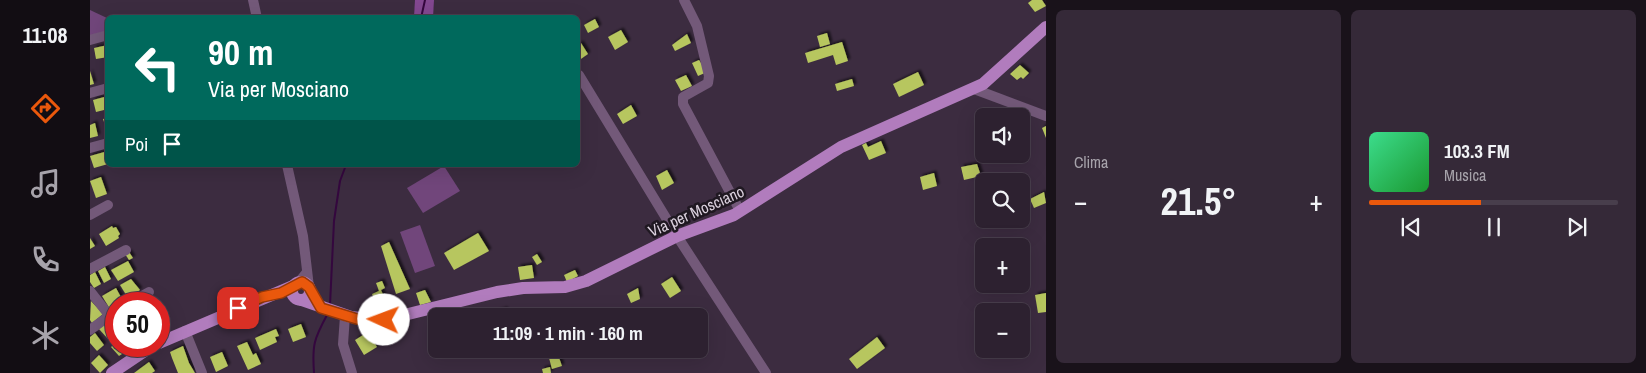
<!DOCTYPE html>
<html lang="it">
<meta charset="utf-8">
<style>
:root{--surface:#2d2130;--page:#352938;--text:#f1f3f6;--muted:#a7a3ab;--line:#483e4c;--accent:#ea580c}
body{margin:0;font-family:"Archivo Narrow",sans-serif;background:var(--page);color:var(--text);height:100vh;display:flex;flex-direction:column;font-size:19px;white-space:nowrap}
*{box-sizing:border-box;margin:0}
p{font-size:16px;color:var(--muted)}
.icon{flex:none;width:28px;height:28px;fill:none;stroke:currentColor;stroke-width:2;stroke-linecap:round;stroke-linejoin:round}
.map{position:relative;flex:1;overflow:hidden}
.drawer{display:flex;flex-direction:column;gap:10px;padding:10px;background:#19121a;width:600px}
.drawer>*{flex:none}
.top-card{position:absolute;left:15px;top:15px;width:475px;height:152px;border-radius:8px;box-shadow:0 5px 20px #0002,0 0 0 1px var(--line);background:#00695c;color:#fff;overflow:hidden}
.controls{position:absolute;left:885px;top:108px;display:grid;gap:10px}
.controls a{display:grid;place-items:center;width:55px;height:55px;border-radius:8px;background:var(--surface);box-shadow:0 5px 20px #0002,0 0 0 1px var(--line);font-size:25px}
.speed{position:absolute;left:15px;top:292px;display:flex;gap:10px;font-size:25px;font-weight:700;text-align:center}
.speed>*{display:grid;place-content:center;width:65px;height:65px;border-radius:50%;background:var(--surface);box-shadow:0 5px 20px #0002,0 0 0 1px var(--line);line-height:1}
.speed .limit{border:8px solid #d22;background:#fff;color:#111}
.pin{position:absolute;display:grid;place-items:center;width:42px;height:42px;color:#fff;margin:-21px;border-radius:10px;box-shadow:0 2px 8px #0006}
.me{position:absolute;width:55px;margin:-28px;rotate:272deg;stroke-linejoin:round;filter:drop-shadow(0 0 4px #0008)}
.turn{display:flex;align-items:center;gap:18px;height:105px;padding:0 20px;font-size:22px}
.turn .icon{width:65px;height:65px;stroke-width:2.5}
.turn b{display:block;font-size:35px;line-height:42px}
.then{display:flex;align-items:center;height:48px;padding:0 20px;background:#0003;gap:10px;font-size:19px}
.big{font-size:38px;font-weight:800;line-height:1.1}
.drawer .widget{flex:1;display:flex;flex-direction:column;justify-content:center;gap:8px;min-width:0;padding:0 18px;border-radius:8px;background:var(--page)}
.song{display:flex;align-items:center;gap:15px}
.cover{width:60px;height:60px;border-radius:8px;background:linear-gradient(135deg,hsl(150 70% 55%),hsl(130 70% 35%))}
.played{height:5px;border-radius:2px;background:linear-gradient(90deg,var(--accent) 45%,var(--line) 45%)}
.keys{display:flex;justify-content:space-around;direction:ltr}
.heat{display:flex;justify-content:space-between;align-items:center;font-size:28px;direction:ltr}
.drawer .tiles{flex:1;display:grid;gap:10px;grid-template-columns:repeat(2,1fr)}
.trip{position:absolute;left:338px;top:308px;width:280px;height:50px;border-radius:8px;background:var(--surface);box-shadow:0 5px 20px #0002,0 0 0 1px var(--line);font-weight:800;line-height:50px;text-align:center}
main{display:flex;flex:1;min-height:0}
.tabs{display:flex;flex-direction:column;width:90px;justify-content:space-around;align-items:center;background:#120d13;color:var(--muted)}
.tabs .icon{width:35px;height:35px}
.tabs .on{color:var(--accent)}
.tabs b{font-size:22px;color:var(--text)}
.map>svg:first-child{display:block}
.green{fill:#71467b}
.forest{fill:#824790}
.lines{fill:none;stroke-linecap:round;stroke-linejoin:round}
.stream{stroke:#34073e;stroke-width:2}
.building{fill:#b7c65f;filter:url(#shadow)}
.minor{stroke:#735979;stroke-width:10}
.major{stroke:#b17cbd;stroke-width:12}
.route-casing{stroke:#983908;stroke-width:12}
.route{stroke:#ea580c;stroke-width:9}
.labels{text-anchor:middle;stroke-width:5;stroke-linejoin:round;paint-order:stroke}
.street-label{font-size:16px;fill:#dbd1de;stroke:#1f1821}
</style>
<main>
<nav class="tabs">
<b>11:08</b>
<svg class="icon on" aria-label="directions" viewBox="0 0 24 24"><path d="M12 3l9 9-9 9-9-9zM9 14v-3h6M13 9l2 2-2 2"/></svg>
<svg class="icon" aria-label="music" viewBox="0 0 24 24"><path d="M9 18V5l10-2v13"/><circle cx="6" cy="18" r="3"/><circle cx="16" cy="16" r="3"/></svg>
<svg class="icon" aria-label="phone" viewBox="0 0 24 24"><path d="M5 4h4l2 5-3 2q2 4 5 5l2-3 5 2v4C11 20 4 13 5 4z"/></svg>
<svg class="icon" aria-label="climate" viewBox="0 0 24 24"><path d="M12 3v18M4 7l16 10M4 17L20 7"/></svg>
</nav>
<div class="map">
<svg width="956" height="373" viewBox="0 0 956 373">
<defs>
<filter id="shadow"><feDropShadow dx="2.5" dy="-2.5" stdDeviation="1" flood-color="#0009"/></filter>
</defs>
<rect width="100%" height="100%" fill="#3c2c40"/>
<g class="green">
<path d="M0,10L17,18V33L0,38Z"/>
<path d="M354,166L370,191L333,213L317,188Z"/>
<path d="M330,225L345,266L325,273L310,232Z"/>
</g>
<path class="forest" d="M325,0H344L343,17H324Z"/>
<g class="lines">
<g class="stream">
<path d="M331,18L335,0"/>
<path d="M240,305L244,221L250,181L256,165"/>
<path d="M224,373C222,345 224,339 237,315"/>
</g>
</g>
<g class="building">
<path d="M942,0H952L956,6L945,12L938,3Z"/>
<path d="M505,19L509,27L498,33L494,25Z"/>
<path d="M531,30L538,42L525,50L518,37Z"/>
<path d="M737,33L740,44L730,47L727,36Z"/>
<path d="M597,34L601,43L585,51L582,45Z"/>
<path d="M752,42L758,61L746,65L743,55L718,63L715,53Z"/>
<path d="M491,43L498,54L488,61V45Z"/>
<path d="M18,45V57L6,59L4,48Z"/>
<path d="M609,60L617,72L608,76L602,63Z"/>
<path d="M930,65L939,73L933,79L931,77L927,80L920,74Z"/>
<path d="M0,71L4,84L0,85Z"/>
<path d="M828,72L834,85L809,97L803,84Z"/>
<path d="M596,75L602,86L591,91L585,80Z"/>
<path d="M762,79L764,86L747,91L745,84Z"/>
<path d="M18,96V109L6,112L3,100Z"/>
<path d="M541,105L547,116L533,124L527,114Z"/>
<path d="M18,118V131H17L13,119Z"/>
<path d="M5,123L8,136L0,138V125Z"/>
<path d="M956,126V138L952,128Z"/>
<path d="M791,141L796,153L779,160L772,145L776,143L778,147Z"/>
<path d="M18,151V164L4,168L0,156Z"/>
<path d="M887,164L891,176L874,180L871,167Z"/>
<path d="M577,170L584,183L572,190L566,176Z"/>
<path d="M844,173L847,186L833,190L830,177Z"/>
<path d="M11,177L17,194L6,198L0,181Z"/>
<path d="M954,192L956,203L944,208L940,199Z"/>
<path d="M22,226L23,228L26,227L30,234L28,236L29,238L16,246L9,234Z"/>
<path d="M388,233L399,251L364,270L354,253Z"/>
<path d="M0,238L5,246L0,249Z"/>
<path d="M299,242L320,289L306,294L291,246Z"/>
<path d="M39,252L43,258L39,260L35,254Z"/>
<path d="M447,254L452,262L447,265L442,257Z"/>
<path d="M38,261L44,272L28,281L21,270Z"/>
<path d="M442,265L444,278L430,280L428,267Z"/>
<path d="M15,267L21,279L14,283L8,271Z"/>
<path d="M485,270L488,276L477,282L474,275Z"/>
<path d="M5,272L11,284L4,288L0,282V275Z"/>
<path d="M582,277L591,291L580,298L571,284Z"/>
<path d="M41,279L50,290L38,298L30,285Z"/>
<path d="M292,281L295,288L291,290L298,306L289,310L282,294L289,291L286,283Z"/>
<path d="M26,288L33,301L20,309L12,296Z"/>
<path d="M548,288L550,299L541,303L537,294Z"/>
<path d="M335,290L341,302L330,305L326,293Z"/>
<path d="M956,293V312L948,313L945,295Z"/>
<path d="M57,297L61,304H46Z"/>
<path d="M1,301L13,314L2,323L0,320Z"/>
<path d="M415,309L418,316H399V314Z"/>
<path d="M481,311L482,314L488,311L491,316H470Z"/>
<path d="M16,323L26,333L18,339L9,329Z"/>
<path d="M211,324L216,337L203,342L198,329Z"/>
<path d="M186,329L189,336L185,337L187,342L170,350L165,338Z"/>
<path d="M278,332L287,347L274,355L265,340Z"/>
<path d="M5,333L14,345L7,351L0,343V337Z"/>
<path d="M787,337L795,348L767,369L759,359Z"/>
<path d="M157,342L163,355L166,353L171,364L158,370L147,346Z"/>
<path d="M26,343V346L41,348L29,356L21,347Z"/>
<path d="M93,346L99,363L105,373H88L82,358L80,352Z"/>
<path d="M405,349H417L406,353Z"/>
<path d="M455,349H463L465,355L456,358Z"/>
<path d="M132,352L138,366L126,372L120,357Z"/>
<path d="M9,355L18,365L10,373L1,363Z"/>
<path d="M468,355L472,366L462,369L459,358Z"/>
<path d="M59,362L65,371L62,373H44Z"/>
<path d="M460,367L461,373H453L452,369Z"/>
</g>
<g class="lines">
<g class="minor">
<path d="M163,0L167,18"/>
<path d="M594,0L607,26L619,76L618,83L593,97V104L650,211"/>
<path d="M0,40L18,35"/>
<path d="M489,75L587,236L676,373"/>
<path d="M884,89L956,116"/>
<path d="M0,93L18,88"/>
<path d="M0,148L18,143"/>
<path d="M197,165L213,236L219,287"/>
<path d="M0,215L18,205"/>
<path d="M0,269L36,250"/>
<path d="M209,282L217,272"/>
<path d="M0,291L26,324"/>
<path d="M38,304L59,292"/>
<path d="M255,316L253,344L262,373"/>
<path d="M0,330L26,311"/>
<path d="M95,331L112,373"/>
</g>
<g class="major">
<circle cx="211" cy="291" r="9"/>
<path d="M212,300L261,317L294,320L407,292L433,288L475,287L496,281L587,236L644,215L751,147L893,84L956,27"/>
<path d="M69,343L203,286"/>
<path d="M22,373L62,346"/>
</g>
</g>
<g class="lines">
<g class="route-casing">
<path id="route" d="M148,308L172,297L191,293L212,282L219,287L231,308L267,319L294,320"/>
</g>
<use href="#route" class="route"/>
</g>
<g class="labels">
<g class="street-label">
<text transform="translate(606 211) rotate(-24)" y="6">Via per Mosciano</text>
</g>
</g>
</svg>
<div class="controls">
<a><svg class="icon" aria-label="sound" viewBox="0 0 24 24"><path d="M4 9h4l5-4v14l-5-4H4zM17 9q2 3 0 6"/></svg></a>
<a><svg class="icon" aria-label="search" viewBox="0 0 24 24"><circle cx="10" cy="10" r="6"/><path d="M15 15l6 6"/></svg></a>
<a>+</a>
<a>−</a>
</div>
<div class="speed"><div class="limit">50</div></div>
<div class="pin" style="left:148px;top:308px;background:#d93025"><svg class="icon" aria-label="arrive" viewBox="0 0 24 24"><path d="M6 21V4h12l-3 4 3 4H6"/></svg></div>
<svg class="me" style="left:294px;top:320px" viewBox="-20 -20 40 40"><circle r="19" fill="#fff"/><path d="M0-13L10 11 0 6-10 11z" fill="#ea580c"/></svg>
<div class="trip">11:09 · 1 min · 160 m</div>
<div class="top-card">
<div class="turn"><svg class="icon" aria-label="left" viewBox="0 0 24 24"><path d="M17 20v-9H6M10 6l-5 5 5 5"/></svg><div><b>90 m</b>Via per Mosciano</div></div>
<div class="then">Poi<svg class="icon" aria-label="arrive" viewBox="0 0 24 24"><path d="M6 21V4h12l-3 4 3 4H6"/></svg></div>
</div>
</div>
<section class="drawer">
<div class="tiles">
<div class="widget"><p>Clima</p>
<div class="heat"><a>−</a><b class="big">21.5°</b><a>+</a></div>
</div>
<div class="widget">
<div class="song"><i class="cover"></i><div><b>103.3 FM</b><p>Musica</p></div></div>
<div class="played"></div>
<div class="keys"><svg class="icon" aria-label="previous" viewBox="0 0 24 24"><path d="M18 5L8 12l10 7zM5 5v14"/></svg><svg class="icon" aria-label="pause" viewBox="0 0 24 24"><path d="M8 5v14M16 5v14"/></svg><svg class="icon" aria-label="next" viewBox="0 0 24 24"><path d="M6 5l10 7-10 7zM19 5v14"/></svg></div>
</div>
</div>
</section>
</main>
